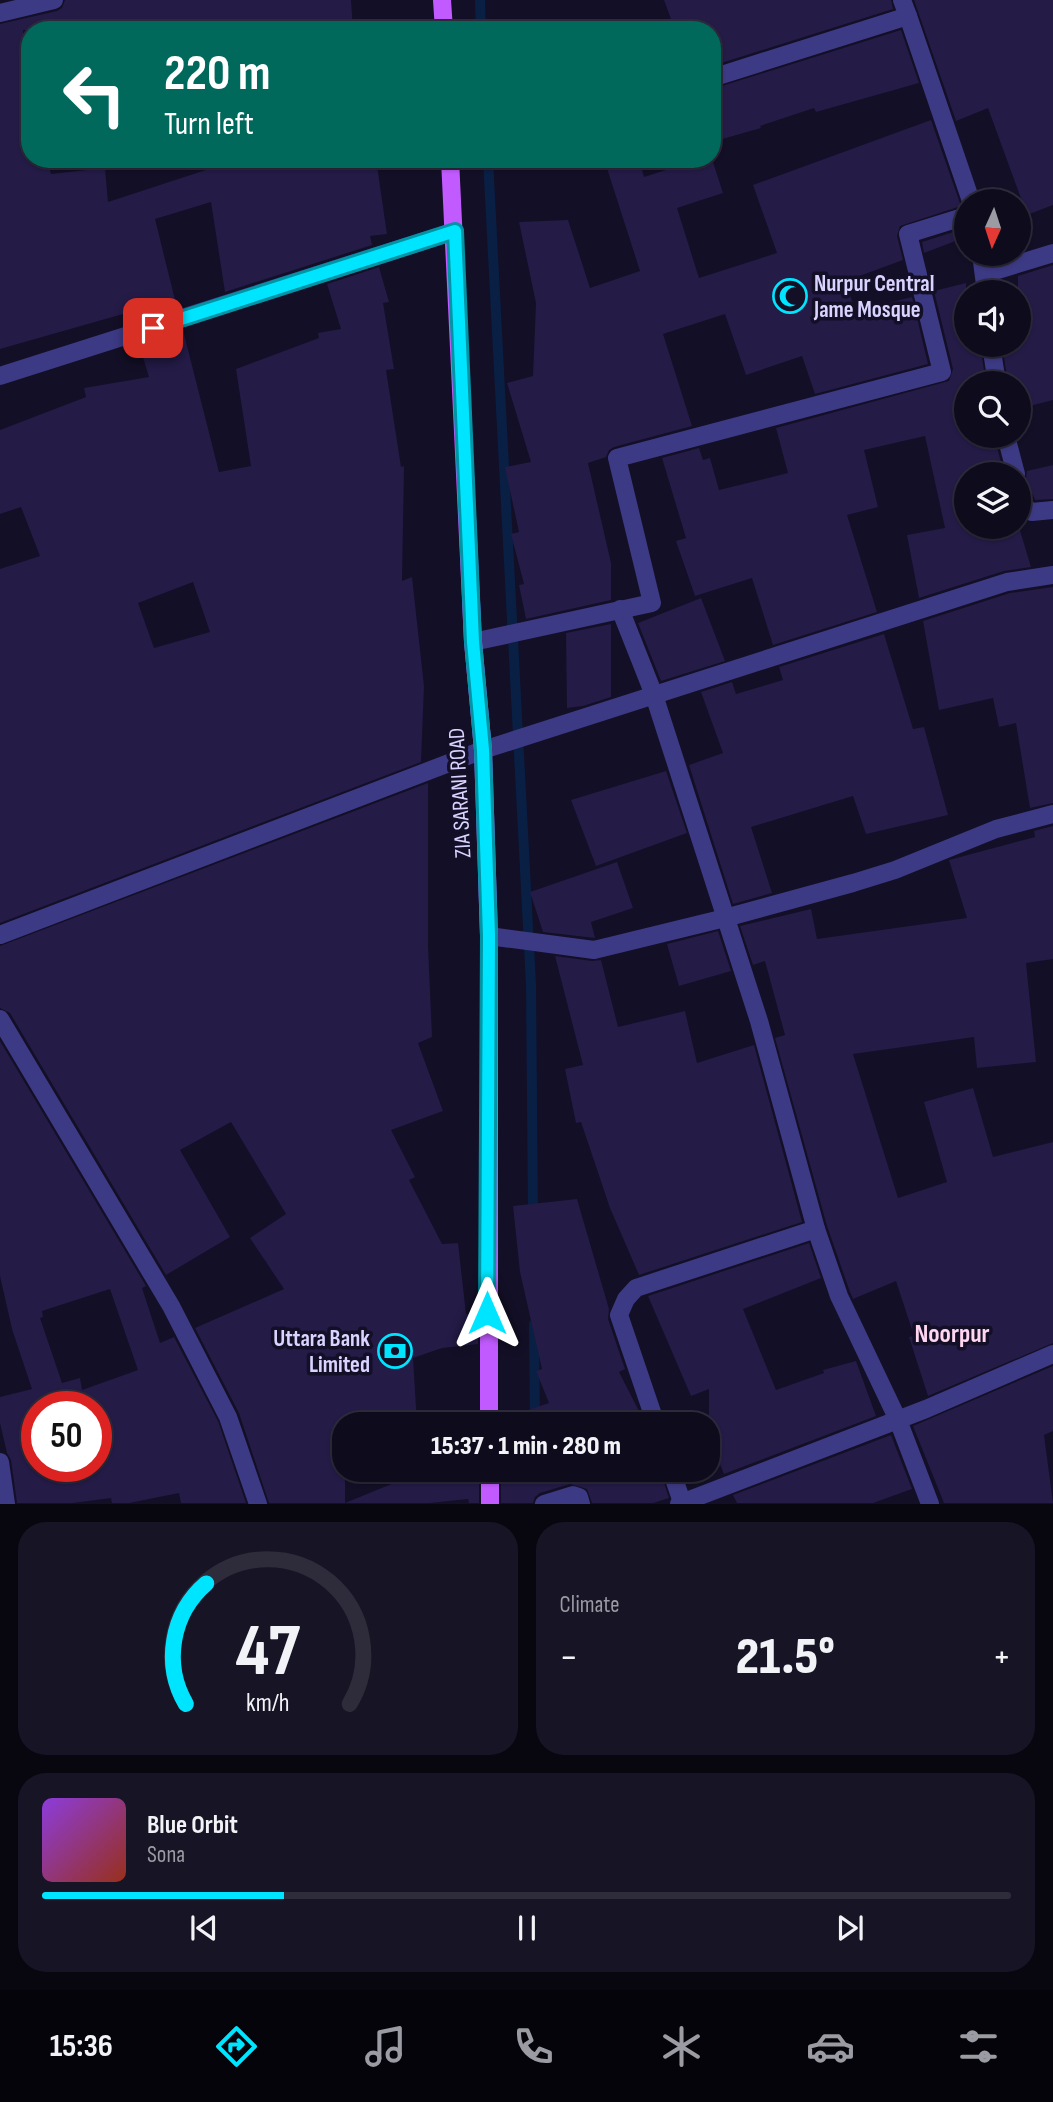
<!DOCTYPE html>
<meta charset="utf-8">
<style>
:root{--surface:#0e0b1c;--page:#171425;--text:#f1f3f6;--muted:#9b9ba3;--line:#2e2b3b;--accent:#00e5ff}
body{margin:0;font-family:"Sofia Sans Condensed",sans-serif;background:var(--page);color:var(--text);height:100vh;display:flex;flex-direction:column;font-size:26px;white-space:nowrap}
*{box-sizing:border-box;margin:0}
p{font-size:23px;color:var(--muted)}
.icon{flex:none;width:38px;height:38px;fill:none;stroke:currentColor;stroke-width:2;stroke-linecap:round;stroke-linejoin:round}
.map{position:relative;height:1504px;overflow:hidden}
.side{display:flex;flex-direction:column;gap:18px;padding:18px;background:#08060f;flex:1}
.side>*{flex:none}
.banner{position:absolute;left:21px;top:21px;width:700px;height:147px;border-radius:28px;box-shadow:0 2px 5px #0004,0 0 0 2px var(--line);background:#00695c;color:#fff;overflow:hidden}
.needle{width:46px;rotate:183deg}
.controls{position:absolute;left:954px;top:189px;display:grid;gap:14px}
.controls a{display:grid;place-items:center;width:77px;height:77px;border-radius:50%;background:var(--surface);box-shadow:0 2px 5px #0004,0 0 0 2px var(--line);font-size:35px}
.speed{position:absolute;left:21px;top:1391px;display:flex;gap:14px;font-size:35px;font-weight:700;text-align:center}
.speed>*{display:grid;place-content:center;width:91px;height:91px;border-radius:50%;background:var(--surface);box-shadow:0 2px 5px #0004,0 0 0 2px var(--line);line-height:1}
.speed .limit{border:10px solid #d22;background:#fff;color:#111}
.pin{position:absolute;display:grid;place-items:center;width:60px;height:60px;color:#fff;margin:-30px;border-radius:14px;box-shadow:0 4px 10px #0006}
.me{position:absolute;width:77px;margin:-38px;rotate:0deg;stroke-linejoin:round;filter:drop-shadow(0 0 5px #0008)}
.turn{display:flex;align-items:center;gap:24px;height:147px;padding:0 28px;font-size:32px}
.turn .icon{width:91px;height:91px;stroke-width:2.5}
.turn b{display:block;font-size:49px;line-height:60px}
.big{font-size:52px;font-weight:800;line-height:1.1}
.side .tile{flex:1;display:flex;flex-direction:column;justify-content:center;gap:10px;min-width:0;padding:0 24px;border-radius:28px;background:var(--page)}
.side .dial{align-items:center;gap:0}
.dial svg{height:182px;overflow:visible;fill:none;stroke:var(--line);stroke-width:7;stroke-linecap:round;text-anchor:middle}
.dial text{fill:var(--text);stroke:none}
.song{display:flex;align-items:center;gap:21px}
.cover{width:84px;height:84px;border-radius:10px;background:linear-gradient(135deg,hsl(270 70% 55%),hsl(10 70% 35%))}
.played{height:7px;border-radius:4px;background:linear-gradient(90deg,var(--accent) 25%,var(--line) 25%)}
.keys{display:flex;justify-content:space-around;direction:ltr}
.heat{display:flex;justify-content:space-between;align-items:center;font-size:38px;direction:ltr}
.side .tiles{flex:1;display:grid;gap:18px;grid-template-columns:1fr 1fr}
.tile:last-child{grid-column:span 2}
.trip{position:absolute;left:332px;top:1412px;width:388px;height:70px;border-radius:28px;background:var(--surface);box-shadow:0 2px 5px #0004,0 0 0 2px var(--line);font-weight:800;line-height:70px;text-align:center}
.menu{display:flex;height:112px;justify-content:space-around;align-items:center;background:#06040b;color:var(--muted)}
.menu .icon{width:49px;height:49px}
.menu .current{color:var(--accent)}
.menu b{font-size:32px;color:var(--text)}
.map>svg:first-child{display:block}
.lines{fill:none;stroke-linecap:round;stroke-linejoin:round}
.stream{stroke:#0a1f44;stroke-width:10}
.building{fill:#241b47;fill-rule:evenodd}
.minor{stroke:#3d3a85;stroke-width:18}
.major{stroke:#c25bff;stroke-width:18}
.route-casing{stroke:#0095a6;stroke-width:18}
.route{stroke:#00e5ff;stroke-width:12}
.labels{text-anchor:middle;stroke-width:7;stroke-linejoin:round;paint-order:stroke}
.poi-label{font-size:23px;font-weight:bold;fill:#d9d4ff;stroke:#130f26;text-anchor:start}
.street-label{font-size:23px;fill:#d9d4ff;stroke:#130f26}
.quarter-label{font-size:26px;font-weight:bold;fill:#ffd6f0;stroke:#130f26}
</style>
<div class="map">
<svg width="1053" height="1504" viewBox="0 0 1053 1504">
<rect width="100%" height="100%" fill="#130f26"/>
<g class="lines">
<g class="stream">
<path d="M480,0L481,30"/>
<path d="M488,159L531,985L533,1215"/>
<path d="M534,1324L535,1424"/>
</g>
</g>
<g class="building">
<path d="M65,0H351L353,30H23L30,74V159H47L51,174L105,168L108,202L218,166L217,159H283V164L316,159H376L387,234L370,236L372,245L225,292L211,202L155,219L177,308L132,322L131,318L125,320L123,314L0,349V24L57,11L62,8Z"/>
<path d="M664,0H891L893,9L712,66V30H675Z"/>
<path d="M914,0H1053V205L1027,215L988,108L956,121Z"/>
<path d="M901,30L919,83L816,112L814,108L760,126L761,128L712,142V89Z"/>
<path d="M931,120L961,206L900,226L897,236L903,260L846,281L855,311L912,297L928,364L815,394L802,356L746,375L725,314L663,334L692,426L614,447L609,450L606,457L588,463L611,563V600L526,619L519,585L524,584L511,534L519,532L505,467L531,462L507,383L533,376L536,303L519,222L568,220L590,288L640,271L604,159H639L644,177L700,159H712L723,193L677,208L699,278L777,253L753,185Z"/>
<path d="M966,228V237L924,253L922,242Z"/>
<path d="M1053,265V400L1018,409V383H1008L1002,345H1018V276Z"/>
<path d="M379,267L389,302L383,303L394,369L386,370L401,467L404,466L402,581L412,577L424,686L421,762L0,923V569L40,556L21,507L0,514V430L86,397L84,388L149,377L139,344L183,330L219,472L251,466L236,369L319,338L318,333L341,329L327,284ZM193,582L210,632L154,648L138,603Z"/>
<path d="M966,283V345H980L986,383H966V436H994L1004,474H966V527H1019L1031,567L1004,571L919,598L907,535L945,528L925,436L864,450L878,507L847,515L877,612L773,645L752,578L695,596L676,541L686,538L662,458L699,448L703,460L710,458L719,490L788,473L776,428L949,381L953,369L934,291Z"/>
<path d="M1053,465V499L1035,500L1026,478L1027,471Z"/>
<path d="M1053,587V803L1030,808L1016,723L999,727L993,698L939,710L923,621L1010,593Z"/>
<path d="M701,598L725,661L661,681L638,623Z"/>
<path d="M611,624V697L583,706L567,708L566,633Z"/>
<path d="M884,634L913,729L924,727L948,815L866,834L853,796L751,827L772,893L733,904L689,765L723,753L701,692L732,682L736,694L783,680L779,667Z"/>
<path d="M666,771L687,833L596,866L571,800Z"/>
<path d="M428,783V946L432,1037L418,1043L443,1111L391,1130L415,1177L409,1180L442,1244L458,1243L466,1314L478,1313V1344L442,1348L413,1358L417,1424H345V1503H269L239,1413L195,1328L284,1289L250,1238L286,1214L231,1122L180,1150L230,1237L166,1275L10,1013L0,1008V946Z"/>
<path d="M1053,826V959L1026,963L1036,1062L977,1068L974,1037L853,1054L898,1198L947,1182L924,1102L973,1088L993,1157L1053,1142V1343L928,1396L909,1337L914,1336L896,1281L853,1299L850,1292L827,1226L775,1038L785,1035L765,961L753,965L740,926L811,909L817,939L967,918L949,860L1035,837L1034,831Z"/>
<path d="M617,862L633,908L591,922L595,938L543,932L530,892Z"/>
<path d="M718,931L731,971L679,986L667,944Z"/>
<path d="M555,956L592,961L601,960L618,1027L685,1011L697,1063L754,1045L802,1222L639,1275L610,1208L581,1122L576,1123L565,1069L583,1065Z"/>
<path d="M0,1041L146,1286L142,1288L160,1343L174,1337L218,1421L246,1503H181L179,1493L129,1503H112L111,1498L73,1503H17L11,1460L7,1453L0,1423V1397L32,1389L12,1329L0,1276ZM110,1289L138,1370L82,1390L80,1378L62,1383L40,1318L43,1317L42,1311ZM37,1407H96V1466H37Z"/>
<path d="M577,1199L609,1309L608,1319L625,1369L619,1372L641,1415L607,1424H502L501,1419L549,1403L536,1371L542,1369L520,1272L513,1206Z"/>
<path d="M809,1243L821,1278L743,1309L776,1390L824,1373L823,1370L856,1361L876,1416L724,1474L709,1438V1389L691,1396L648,1296Z"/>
<path d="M1053,1366V1431L1044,1435L1053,1503H944L913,1426Z"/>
<path d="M891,1435L912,1489L873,1503H737L733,1495Z"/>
<path d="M449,1470H479V1503H469L468,1499L430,1503H345L416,1474Z"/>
<path d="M501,1470H660L669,1498L653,1503H592L587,1489L570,1484L540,1493L535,1497L533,1503H501Z"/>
</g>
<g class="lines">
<g class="minor">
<path d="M0,13L54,0"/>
<path d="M908,16L971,201"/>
<path d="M712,78L908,16L902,0"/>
<path d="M981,254L986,292"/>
<path d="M985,274L1053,253"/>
<path d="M991,345L997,383"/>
<path d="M0,376L455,231"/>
<path d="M1006,436L1016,474"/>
<path d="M1018,486L1024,507L1032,512L1053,510"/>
<path d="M620,609L654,695L759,1021L816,1229L839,1296L898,1420L930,1504"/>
<path d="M473,642L652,603L617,458L942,372L908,234L966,216"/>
<path d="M0,935L483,750L1007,582L1053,575"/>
<path d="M489,936L594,950L725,918L853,883L895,870L996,829L1053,814"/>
<path d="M0,1019L171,1306L228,1417L258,1504"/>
<path d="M656,1424L619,1315L626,1299L636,1288L816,1229"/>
<path d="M0,1462L6,1504"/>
<path d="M671,1470L682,1502"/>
<path d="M544,1504L573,1495L579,1497L581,1504"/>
<path d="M679,1504L926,1409L1053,1354"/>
</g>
<g class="major">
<path d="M442,0L444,30"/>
<path d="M450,159L473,642L483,750L489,936V1424"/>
<path d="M490,1470V1504"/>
</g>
</g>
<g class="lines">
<g class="route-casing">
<path id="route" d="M153,328L455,231L473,642L483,750L489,936L487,1313"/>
</g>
<use href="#route" class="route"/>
</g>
<defs>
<g id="mosque-ring" transform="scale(1.75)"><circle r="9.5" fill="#130f26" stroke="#00e5ff" stroke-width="1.5"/><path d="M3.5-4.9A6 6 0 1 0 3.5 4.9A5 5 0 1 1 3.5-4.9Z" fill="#00e5ff"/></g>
<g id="bank-ring" transform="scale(1.75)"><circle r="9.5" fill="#130f26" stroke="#00e5ff" stroke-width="1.5"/><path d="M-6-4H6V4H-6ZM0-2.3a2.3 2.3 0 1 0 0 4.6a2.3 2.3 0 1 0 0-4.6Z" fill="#00e5ff"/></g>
</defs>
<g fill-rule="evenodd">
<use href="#mosque-ring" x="790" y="296"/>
<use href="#bank-ring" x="395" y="1351"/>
</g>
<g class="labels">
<g class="poi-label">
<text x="814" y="291">Nurpur Central<tspan x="814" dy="26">Jame Mosque</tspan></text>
<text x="370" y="1346" text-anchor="end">Uttara Bank<tspan x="370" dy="26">Limited</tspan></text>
</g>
<g class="street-label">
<text transform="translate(459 793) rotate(-93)" y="8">ZIA SARANI ROAD</text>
</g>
<g class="quarter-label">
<text x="952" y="1342">Noorpur</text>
</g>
</g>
</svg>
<div class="controls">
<a><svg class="needle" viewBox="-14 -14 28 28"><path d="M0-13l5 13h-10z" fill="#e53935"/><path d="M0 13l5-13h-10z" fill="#9b9ba3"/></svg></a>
<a><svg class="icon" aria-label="sound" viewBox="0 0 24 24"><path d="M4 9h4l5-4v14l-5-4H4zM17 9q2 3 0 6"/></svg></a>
<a><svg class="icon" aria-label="search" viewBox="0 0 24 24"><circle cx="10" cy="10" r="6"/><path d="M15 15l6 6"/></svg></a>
<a><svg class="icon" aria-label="layers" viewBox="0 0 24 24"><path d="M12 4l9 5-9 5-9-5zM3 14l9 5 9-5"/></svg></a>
</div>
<div class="speed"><div class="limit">50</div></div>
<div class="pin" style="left:153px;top:328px;background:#d93025"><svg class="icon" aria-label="arrive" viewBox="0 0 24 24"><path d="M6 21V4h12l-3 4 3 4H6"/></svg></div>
<svg class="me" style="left:487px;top:1313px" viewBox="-20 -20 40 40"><path d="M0-17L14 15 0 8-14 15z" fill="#00e5ff" stroke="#fff" stroke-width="4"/></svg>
<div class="trip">15:37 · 1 min · 280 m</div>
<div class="banner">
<div class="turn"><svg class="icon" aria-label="left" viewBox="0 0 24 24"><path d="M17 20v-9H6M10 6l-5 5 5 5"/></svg><div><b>220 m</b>Turn left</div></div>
</div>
</div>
<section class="side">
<div class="tiles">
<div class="tile dial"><svg viewBox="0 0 100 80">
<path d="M14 69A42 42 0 1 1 86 69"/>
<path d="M14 69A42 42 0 0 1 23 16" stroke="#00e5ff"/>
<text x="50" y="56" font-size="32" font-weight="700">47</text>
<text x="50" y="72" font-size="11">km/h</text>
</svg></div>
<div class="tile"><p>Climate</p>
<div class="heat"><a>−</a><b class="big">21.5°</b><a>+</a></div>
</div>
<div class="tile">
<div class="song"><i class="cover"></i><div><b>Blue Orbit</b><p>Sona</p></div></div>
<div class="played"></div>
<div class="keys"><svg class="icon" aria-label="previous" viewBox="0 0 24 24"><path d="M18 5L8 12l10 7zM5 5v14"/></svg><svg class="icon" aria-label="pause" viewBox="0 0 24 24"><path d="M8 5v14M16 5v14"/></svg><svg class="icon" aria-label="next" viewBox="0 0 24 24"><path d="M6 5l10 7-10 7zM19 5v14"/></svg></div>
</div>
</div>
</section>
<nav class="menu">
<b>15:36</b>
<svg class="icon current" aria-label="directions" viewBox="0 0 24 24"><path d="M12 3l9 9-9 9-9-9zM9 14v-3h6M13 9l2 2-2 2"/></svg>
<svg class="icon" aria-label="music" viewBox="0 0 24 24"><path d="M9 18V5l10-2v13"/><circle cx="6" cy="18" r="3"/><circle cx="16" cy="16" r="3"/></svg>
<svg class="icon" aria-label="phone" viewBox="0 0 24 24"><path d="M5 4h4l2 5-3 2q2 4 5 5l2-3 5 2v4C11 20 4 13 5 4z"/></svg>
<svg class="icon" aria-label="climate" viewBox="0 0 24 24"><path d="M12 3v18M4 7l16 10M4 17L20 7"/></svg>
<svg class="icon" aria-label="car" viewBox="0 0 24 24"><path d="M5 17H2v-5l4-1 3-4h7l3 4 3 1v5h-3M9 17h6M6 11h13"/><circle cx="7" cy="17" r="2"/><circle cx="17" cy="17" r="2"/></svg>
<svg class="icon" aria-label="filters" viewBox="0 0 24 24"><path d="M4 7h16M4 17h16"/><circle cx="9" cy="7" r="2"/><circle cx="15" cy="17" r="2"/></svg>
</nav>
